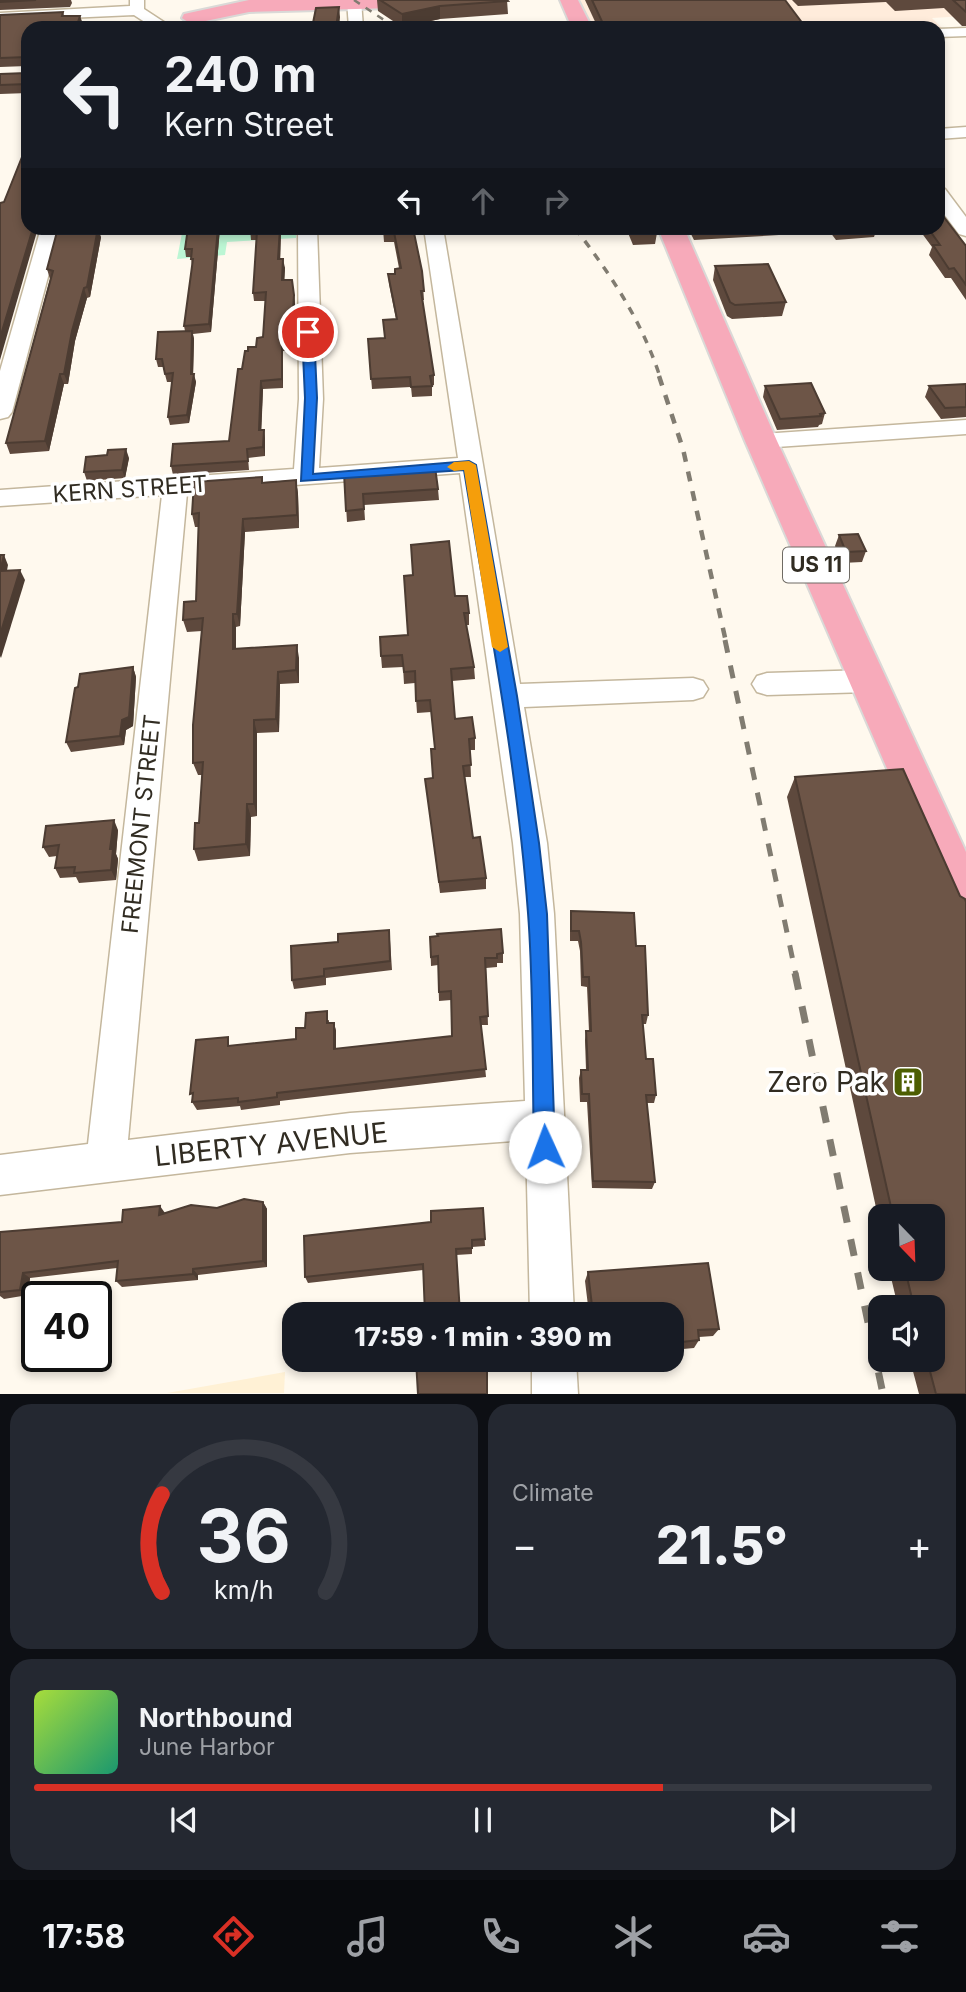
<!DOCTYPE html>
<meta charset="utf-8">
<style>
:root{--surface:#171b24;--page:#242831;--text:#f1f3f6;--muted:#9ea1a6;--line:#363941;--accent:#d93025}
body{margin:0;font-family:Inter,sans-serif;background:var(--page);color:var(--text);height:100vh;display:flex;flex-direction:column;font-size:26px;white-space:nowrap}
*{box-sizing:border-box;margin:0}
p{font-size:23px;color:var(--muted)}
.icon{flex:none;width:38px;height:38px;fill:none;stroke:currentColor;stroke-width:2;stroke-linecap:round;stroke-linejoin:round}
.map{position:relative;height:1394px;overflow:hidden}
.side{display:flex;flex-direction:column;gap:10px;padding:10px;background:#0d0f14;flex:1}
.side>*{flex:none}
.top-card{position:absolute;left:21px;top:21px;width:924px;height:214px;border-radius:21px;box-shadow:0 4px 10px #0003;background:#171b24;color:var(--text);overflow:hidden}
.needle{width:46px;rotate:157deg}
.controls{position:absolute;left:868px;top:1204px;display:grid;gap:14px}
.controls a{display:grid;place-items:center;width:77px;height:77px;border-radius:14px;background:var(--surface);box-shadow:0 4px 10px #0003;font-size:35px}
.speed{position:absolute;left:21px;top:1281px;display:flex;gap:14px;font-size:35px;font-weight:700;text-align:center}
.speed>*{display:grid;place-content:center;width:91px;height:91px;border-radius:50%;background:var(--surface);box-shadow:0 4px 10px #0003;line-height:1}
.speed .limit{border:4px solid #111;border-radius:10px;background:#fff;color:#111}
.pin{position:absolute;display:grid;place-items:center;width:60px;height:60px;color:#fff;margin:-30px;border:4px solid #fff;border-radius:50%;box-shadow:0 2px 7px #0007}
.me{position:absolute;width:77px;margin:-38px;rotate:358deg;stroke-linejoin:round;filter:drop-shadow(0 0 5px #0008)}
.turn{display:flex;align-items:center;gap:24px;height:147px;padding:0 28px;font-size:32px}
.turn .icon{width:91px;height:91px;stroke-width:2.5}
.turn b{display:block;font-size:49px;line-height:60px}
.lanes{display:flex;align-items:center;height:66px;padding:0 28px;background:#0003;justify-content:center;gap:35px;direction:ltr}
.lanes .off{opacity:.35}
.big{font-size:52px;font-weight:800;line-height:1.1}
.side .tile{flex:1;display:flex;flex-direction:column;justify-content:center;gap:10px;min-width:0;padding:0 24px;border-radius:21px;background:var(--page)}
.side .dial{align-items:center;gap:0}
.dial svg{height:182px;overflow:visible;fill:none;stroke:var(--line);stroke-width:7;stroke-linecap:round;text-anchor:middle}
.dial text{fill:var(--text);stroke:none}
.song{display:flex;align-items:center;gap:21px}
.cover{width:84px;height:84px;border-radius:10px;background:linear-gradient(135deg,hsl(80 70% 55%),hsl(160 70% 35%))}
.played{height:7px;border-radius:4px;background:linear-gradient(90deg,var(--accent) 70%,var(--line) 70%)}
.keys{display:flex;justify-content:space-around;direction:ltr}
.heat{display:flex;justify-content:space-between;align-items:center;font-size:38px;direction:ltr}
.side .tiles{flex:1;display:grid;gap:10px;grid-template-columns:1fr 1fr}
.tile:last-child{grid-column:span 2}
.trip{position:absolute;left:282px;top:1302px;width:402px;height:70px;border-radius:21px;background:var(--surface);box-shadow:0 4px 10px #0003;font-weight:800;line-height:70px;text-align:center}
.menu{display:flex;height:112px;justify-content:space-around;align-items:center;background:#090b0e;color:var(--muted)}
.menu .icon{width:49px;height:49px}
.menu .active{color:var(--accent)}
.menu b{font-size:32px;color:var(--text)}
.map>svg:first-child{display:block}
.commercial{fill:#ffecdb}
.built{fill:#fff1d5}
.green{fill:#bcf6d4}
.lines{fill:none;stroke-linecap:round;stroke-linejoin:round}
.minor-casing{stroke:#c4b79d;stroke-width:3}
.major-casing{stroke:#dad9d7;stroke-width:4}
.minor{fill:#fff;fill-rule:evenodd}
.major{fill:#f7aaba;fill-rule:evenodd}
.rail-far4{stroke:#817c71;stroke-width:2.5;stroke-dasharray:7 7;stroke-linecap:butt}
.rail-far3{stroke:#817c71;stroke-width:3.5;stroke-dasharray:8 8;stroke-linecap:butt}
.rail-far2{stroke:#817c71;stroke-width:4.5;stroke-dasharray:10 10;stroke-linecap:butt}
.rail-far1{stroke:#817c71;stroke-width:5;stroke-dasharray:13 13;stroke-linecap:butt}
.rail{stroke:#817c71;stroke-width:7;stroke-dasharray:17 17;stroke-linecap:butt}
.wall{fill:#5e493d}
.shaded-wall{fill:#4c3c32}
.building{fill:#6d5547;stroke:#4c3c32;stroke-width:2}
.route{fill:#1a73e8;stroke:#114b97;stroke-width:2}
.slow{fill:#f59e0b}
.labels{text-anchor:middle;stroke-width:7;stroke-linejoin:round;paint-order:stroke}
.shield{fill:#fff;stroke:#6f6b64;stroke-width:2}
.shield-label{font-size:21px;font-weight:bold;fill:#312c22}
.street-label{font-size:23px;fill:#312c22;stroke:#fff}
.near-poi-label{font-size:28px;fill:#312c22;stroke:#fff;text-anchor:end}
.near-street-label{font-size:28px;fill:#312c22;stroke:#fff}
</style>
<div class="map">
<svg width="966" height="1394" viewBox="0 0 966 1394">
<rect width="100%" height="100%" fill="#fff9ee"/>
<path class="commercial" d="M572,0H966V16L932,18L945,31H938V28H697L692,20L583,25Z"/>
<path class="built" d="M285,1372L284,1393H167Z"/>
<path class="green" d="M183,228H296V238L227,242L225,255L177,259Z"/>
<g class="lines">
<g class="minor-casing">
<g id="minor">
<path d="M130,0H144V9L173,28H154L134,15L0,21V13L130,6Z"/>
<path d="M347,0H361L363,28H349Z"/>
<path d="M966,28V36L938,37V29Z"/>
<path d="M966,127V137L938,139V129Z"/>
<path d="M938,187L945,189L966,217V236L959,234L938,206Z"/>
<path d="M41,228H61L12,412L8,417L0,419V371Z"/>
<path d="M298,228H317L323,399L319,468L458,458L424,228H443L520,684L693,678L703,681L708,689L703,697L693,700L524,707L547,843L554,914L574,1314H530L526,1140L350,1153L0,1195V1155L88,1144L162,495L0,506V490L294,469L299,399ZM460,473L513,843L520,914L525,1101L350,1113L128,1140L187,493Z"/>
<path d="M966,420V434L761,448L752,446L749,441L752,436L761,434Z"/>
<path d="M868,670L878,673L883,681L878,689L868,692L767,695L757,692L752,684L757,676L767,673Z"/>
<path d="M532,1360H576L578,1394H532Z"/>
</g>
</g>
<g class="major-casing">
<g id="major">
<path d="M249,0H475L466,6L249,12L191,24L182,18L184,14Z"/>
<path d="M560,0H578L592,28H572Z"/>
<path d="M658,228H684L777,441L966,852V920L950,914L944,900L745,441Z"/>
</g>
</g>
<use href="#minor" class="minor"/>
<use href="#major" class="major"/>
<path class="rail-far4" d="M354,0L396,28"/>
<path class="rail-far3" d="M575,228C611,275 642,321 660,377"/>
<path class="rail-far2" d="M659,376L683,449L726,642"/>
<path class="rail-far1" d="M725,640L796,975"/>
<path class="rail" d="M795,973L883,1394"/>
</g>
<g class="wall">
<path d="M0,0H71L72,3L70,7L0,10Z"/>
<path d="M377,0H507L508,14L440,19L402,27L378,11Z"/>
<path d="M585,0H785L806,28H598Z"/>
<path d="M792,0H966V26H962L944,8L895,11L886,2L798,6Z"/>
<path d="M63,12L64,16L82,25L115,24L116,28H28V93L0,94V74L27,73V66L0,67V15Z"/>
<path d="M220,228L211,332L193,334L194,339L193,374L196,382L189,423L170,425L168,417L172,382H167L163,367H158L156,359L185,331L184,326L192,266L191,257H186L185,249Z"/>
<path d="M250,228H281L280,259L285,268L284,280H292L295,304L292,351H283V388L263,389L261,430H264L265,439V456L248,458L249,470L173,475L171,466L229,441L242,369L248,351L256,347L263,337L266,301H254L253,293L257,240H251Z"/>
<path d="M372,228H413L422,271L424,300H422L434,375V385L432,386V396L412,397L411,387L372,389L368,339L385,338L396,319L389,284L388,274H395L399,268L394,242H384L383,229H372Z"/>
<path d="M626,228H654L657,233L655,244L633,245Z"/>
<path d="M688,228H877L874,237L836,240L830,232L694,240Z"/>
<path d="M918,228H938L966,246V300L951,278H945L929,255L932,247Z"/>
<path d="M101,237L90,297L87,298L75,341L68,384H64L49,451L10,454L6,443L50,279L47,269Z"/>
<path d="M715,266L786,302L782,316L732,319L727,316L713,280Z"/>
<path d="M966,384V417L941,419L925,397L929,386Z"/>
<path d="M765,386L825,413L822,424L819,425L818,427L777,430L763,397Z"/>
<path d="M129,458L125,478L87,481L84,472Z"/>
<path d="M344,473L438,489L439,500L364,505L365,520L347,522Z"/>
<path d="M296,480L298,494L299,528L245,532L240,626L236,627V649L299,658V683L280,684L279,732L257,733V816L251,817L250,856L198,861L194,849L199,823L202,775H198L193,763L202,631L187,632L183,620L196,601L199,527H195L192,514L263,482Z"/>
<path d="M839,535L866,551L862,562L842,563L835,546Z"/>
<path d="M455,596L469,613V625H466L474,667L475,679L452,681L455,719L475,738V750H470L471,777H465L473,838L486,878V889L440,893L425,779L433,778L435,749L431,712L417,713L415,683L404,684L403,667L382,668L381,656Z"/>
<path d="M133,667L136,677L133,726L126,730L124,745L71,752L66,742Z"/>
<path d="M795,777L960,896L966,1394H919L910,1360H933V1307H898L889,1269H933V1216H880V1226L787,797Z"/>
<path d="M118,830L116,854L118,859L116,880L79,883L76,877L60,878L55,868L57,856L49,857L43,847Z"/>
<path d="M571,911L636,946L648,1015L646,1024H643L646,1059L656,1095L654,1103H647L655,1182L652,1189L592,1188L587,1102H580L579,1078L581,1070H586L585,1040L586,1031H589L587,987L581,986L580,951L578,941H570V921Z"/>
<path d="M430,937L503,953V963H497V967L486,968L488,1025H481L486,1077L280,1101V1105L241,1110L240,1106L197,1110L192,1102L232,1046L296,1039L305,1028L329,1020V1023H334L336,1031V1049L452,1036L451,1000L439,1001L438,965L431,966Z"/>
<path d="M390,940L392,970L326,978V985L294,989L292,980Z"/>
<path d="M263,1202L267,1209V1267L198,1275V1280L122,1287L116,1281L117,1268L30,1278L28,1295L4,1299L0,1296V1232L122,1222L165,1213Z"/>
<path d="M483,1208L485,1246L472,1247V1254L456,1255L423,1270L308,1283L305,1277L431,1222Z"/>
<path d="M588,1272L719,1329L713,1336L699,1337V1340L694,1348L672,1350V1314H589L585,1281Z"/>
</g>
<g class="shaded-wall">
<path d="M440,6V19L402,27V14Z"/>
<path d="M339,7L340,17L339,28H336Z"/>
<path d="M80,16L83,24L81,28L77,25Z"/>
<path d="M33,228H38L0,360V338Z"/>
<path d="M98,228L101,237L90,297L87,287Z"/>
<path d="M218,228H220L211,332L209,324Z"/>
<path d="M280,228H281L280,268L278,259Z"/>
<path d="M283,259L285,268L284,289L282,280Z"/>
<path d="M84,288L87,298L75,341L68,384L64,374L72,331Z"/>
<path d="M294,295L295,304L292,351L291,342Z"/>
<path d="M192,331L194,339L193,378L194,374L196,382L189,423L187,415L191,374Z"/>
<path d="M282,343L283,351V388L282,379Z"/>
<path d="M60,374L64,384L49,451L45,441Z"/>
<path d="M261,381L263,389L261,439L259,430Z"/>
<path d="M264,430L265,439V456L263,447Z"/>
<path d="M126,449L129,458L125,478L122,470Z"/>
<path d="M296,480L298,494L299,528L297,515Z"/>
<path d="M243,519L245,532L240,626L237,614Z"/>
<path d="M4,555L8,565L5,581L0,571Z"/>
<path d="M20,570L25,580L1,658L0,656V635Z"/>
<path d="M233,614L236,627V662L233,649Z"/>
<path d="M297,645L299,658V683L296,670Z"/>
<path d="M133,667L136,677L133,726L126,730L124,745L120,736L122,720Z"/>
<path d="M278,672L280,684L279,732L276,719Z"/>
<path d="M254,720L257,733V816L254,804Z"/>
<path d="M247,804L251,817L250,856L246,844Z"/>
<path d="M114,820L118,830L116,854L118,859L116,880L111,870L110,849Z"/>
<path d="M334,1023L336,1031V1057L334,1049Z"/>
<path d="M263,1202L267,1209V1267L263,1261Z"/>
<path d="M160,1206L165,1213L159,1215Z"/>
<path d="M193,1269L198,1275V1280L193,1274Z"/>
<path d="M23,1273L30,1278L28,1295L20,1290Z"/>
</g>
<g class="building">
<path d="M0,0H36L0,2Z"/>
<path d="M380,0H507L508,1L440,6L402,14Z"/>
<path d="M592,0H785L806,28H605Z"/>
<path d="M953,0H966V12Z"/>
<path d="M339,7L336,28H312L316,8Z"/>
<path d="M63,12L62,16H80L77,25L115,24L114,28H28V84L0,85V74L27,73V57L0,58V15Z"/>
<path d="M28,142V228H33L0,338V203L4,202Z"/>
<path d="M938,212L943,216L966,246V285L954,268L949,269L933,245H940L928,228H938Z"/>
<path d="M58,228H98L87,287L84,288L72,331L64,374H60L45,441L6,443L53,271L47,269Z"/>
<path d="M188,228H218L209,324L184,326L193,259H191L192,249H185Z"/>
<path d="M250,228H280L278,259H283L282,280H292L294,295L291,342L282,343V379L261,381L259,430H264L263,447L247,449L248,461L171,466L173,444L229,441L238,369H242L245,351H248V347H256L257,338L263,337L266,292L253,293L257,231H250Z"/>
<path d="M383,228H413L422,271L424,291H421L434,375L430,376L432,386L411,387L410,377L371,379L368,339L385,338L383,320L397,319L388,274H395V269L401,268L394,232L383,233Z"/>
<path d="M631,228H654L657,233L634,234Z"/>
<path d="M768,264L786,302L735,305L730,302L715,266Z"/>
<path d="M192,331L191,374H194L187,415L168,417L173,373L165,374L162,359H156L158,332Z"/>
<path d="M811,383L825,413L820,414L821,416L780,419L765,386Z"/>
<path d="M966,384V407L945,408L929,386Z"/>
<path d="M126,449L122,470L84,472L86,457L107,455L108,450Z"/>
<path d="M435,467L438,489L363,494L364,509L346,511L344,473Z"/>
<path d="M262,477V483L296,480L297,515L243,519L237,614H233V649L297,645L296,670L278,672L276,719L254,720V804H247L246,844L194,849L195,823H199L203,762L193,763V725L203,618L183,620L184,602L196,601L199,513L192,514L194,482Z"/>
<path d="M858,534L866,551L846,552L839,535Z"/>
<path d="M449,541L455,596H467L469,613H464L474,667L451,669L455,719L472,717L475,738L469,739L471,765L463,766L473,838L480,837L486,878L439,882L425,779L433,778L431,749H435L430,700L416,701L415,671L404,672L402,655L381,656L380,637L408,635L404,576L413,575L411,545Z"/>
<path d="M0,555H4L0,571L20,570L0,635Z"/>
<path d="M133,667L129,717L122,720L120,736L66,742L75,688L78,687L80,674Z"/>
<path d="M903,769L960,896L965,899L966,902V1394H936L927,1360H933V1307H914L905,1269H933V1216H893L795,777Z"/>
<path d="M114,820L110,849H113L111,870L74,873L75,867L55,868L59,845L43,847L46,826Z"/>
<path d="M571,911L634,913L636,946H645L648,1015H642L646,1059H653L656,1095H646L655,1182L593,1181L589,1094H582L581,1070H588L586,1031H591L589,977H583L581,942L579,931H571Z"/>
<path d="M501,929L503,953L497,954V958H485L488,1016L480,1017L486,1069L277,1093V1097L238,1102V1098L192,1102L193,1093L190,1094L196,1040L228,1037V1046L296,1039V1028H305L306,1013L327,1011V1023H334V1049L452,1036L451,991L439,992L438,956L431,957L430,937L438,936L437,934Z"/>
<path d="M389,930L390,961L324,969V976L292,980L291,946L338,942V934Z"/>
<path d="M244,1199L263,1202V1261L193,1269V1274L116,1281L118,1261L23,1273L20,1290L0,1292V1232L122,1222L123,1210L160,1206L159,1215L191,1205L217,1208Z"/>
<path d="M483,1208L485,1239L472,1240V1248L456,1249L460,1314H425L423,1264L305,1277L304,1236L431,1222V1211Z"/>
<path d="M708,1263L719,1329L698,1330L699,1340L673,1343L672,1314H593L588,1272Z"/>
<path d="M416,1360H487V1394H418Z"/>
</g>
<path class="route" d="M308,329L314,332L317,398L313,474L469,461L476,465L517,696L539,843L547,914L555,1147L552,1154L545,1157L537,1154L534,1147C532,1069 534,990 528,913C517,764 488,617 464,470L301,481L305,398L302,332Z"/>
<path class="slow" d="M469,461L476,465L508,647L500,652L492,647L464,470L454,471L447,467L454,462Z"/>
<defs>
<g id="building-square" transform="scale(1.575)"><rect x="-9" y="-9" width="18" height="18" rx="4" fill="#4d5e02" stroke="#fff"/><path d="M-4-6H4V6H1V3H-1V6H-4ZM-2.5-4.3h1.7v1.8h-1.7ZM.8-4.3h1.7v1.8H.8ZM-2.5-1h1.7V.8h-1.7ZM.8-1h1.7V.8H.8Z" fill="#fff"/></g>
</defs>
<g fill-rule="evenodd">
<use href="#building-square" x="908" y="1082"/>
</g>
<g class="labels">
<rect class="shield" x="783" y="547.5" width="66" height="35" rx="5"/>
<g class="shield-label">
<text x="816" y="572">US 11</text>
</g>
<g class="street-label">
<text transform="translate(130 489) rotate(-4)" y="8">KERN STREET</text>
<text transform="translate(141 824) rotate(-84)" y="8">FREEMONT STREET</text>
</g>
<g class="near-poi-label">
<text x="885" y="1092">Zero Pak</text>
</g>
<g class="near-street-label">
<text transform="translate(271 1144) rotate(-6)" y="10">LIBERTY AVENUE</text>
</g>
</g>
</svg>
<div class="controls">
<a><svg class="needle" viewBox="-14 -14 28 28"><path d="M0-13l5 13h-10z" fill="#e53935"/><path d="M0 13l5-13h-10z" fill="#9ea1a6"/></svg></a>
<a><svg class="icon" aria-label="sound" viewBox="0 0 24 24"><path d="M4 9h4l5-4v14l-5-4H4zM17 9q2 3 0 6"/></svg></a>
</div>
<div class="speed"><div class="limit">40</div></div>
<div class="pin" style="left:308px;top:332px;background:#d93025"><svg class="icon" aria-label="arrive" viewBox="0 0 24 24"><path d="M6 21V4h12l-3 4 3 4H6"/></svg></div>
<svg class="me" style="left:545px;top:1147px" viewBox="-20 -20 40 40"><circle r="19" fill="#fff"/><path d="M0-13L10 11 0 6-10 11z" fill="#1a73e8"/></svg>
<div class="trip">17:59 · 1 min · 390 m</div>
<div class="top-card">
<div class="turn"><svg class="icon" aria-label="left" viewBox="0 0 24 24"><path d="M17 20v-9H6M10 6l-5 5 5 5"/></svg><div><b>240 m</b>Kern Street</div></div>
<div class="lanes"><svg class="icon" aria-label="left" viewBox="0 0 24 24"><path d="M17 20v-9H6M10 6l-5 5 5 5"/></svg><svg class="icon off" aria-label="ahead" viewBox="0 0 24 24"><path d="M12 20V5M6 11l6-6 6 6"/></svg><svg class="icon off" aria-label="right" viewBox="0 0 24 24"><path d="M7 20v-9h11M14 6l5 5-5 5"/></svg></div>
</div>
</div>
<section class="side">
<div class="tiles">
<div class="tile dial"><svg viewBox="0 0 100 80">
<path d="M14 69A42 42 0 1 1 86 69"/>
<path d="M14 69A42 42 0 0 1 14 26" stroke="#d93025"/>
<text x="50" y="56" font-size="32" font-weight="700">36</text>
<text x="50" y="72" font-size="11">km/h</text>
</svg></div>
<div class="tile"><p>Climate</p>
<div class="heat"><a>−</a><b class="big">21.5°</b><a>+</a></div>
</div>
<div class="tile">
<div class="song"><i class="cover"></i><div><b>Northbound</b><p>June Harbor</p></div></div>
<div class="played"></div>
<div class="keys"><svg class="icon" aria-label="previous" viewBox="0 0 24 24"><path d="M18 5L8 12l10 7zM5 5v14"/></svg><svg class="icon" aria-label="pause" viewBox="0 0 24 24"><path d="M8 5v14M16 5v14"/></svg><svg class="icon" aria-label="next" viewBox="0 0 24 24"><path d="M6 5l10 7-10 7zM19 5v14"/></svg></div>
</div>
</div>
</section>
<nav class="menu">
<b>17:58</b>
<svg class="icon active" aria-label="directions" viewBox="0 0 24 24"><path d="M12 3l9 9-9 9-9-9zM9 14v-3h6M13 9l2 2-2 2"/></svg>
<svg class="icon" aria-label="music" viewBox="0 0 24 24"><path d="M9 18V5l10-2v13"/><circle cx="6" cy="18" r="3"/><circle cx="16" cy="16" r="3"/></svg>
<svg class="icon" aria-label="phone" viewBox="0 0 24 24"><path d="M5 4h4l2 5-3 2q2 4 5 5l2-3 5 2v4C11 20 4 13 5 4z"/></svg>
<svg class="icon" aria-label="climate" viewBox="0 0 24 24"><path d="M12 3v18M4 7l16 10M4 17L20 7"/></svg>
<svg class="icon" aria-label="car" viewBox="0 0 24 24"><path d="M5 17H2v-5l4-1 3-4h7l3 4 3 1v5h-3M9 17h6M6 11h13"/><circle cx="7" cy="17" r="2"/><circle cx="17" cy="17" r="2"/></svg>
<svg class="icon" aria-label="filters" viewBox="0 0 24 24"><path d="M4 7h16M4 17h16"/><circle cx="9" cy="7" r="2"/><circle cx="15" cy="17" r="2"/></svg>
</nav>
